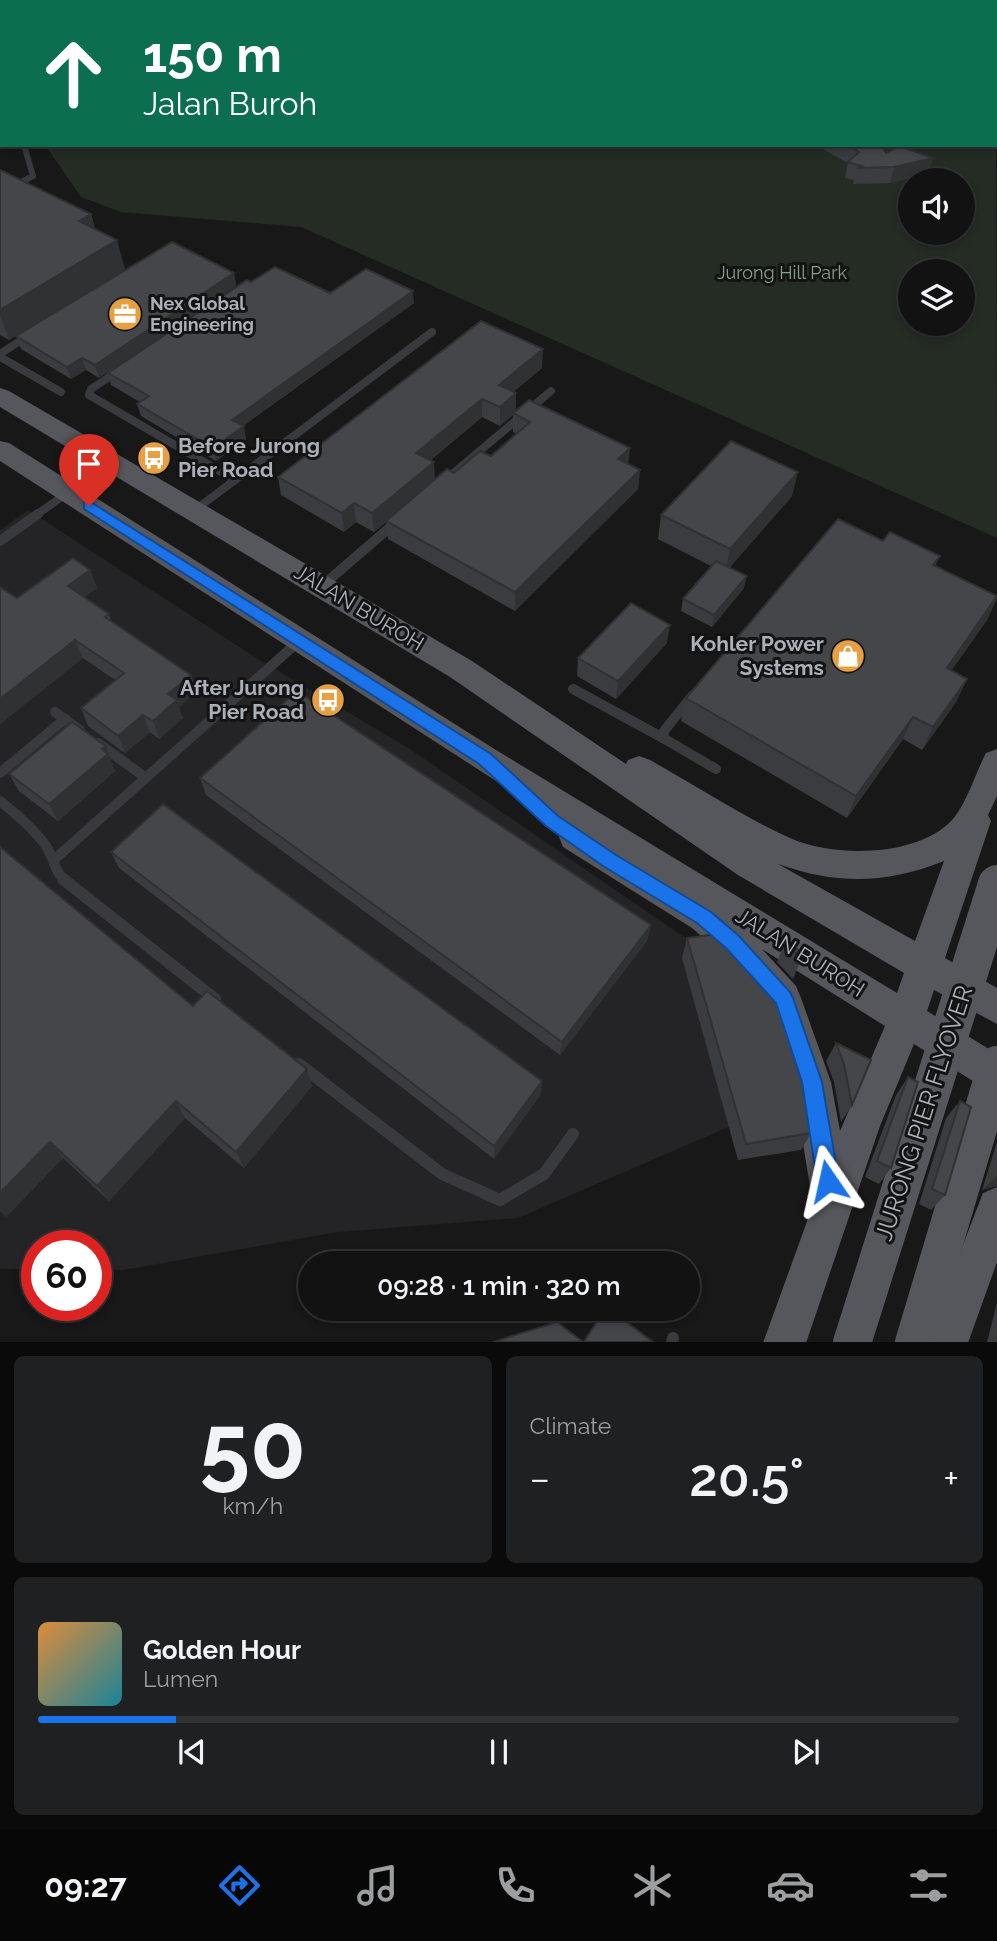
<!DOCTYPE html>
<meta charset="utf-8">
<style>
:root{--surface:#121213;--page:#1f2021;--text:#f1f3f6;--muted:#9c9ea0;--line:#313233;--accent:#1a73e8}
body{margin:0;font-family:Raleway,sans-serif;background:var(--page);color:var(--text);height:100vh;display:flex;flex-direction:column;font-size:26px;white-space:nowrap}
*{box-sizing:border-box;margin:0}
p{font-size:23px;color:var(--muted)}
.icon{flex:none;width:38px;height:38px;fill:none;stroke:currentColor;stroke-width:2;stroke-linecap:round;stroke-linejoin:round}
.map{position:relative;height:1342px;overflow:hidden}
.drawer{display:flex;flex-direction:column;gap:14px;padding:14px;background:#0a0a0a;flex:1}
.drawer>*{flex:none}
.guide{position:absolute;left:0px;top:0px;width:998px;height:147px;box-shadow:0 4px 10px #0003,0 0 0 2px var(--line);background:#0b6e4f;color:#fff;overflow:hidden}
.buttons{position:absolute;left:898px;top:168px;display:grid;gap:14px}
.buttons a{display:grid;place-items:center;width:77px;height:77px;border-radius:50%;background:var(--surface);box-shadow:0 4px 10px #0003,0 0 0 2px var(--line);font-size:35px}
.speed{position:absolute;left:21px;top:1230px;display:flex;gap:14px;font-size:35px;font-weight:700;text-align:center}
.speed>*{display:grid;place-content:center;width:91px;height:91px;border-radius:50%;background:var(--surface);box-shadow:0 4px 10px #0003,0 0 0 2px var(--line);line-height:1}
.speed .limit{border:10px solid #d22;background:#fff;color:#111}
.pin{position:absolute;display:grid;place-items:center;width:60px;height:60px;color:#fff;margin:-72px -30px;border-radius:50% 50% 50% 0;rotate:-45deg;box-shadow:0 0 7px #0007}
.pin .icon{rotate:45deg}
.me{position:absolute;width:77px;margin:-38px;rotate:349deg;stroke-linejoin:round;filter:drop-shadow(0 0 5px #0008)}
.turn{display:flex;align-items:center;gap:24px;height:147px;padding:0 28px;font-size:32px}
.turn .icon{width:91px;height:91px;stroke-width:2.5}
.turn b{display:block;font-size:49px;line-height:60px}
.big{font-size:52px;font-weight:600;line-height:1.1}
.drawer .card{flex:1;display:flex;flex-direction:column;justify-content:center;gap:10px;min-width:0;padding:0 24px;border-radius:10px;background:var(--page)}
.drawer .dial{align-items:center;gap:0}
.dial b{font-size:91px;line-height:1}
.song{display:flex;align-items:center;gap:21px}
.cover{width:84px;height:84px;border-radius:10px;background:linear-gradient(135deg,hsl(30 70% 55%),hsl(190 70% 35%))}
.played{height:7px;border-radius:4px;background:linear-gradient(90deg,var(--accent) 15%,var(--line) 15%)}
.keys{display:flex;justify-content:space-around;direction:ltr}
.heat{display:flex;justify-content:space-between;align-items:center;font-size:38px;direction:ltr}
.drawer .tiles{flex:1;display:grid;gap:14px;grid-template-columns:1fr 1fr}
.card:last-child{grid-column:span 2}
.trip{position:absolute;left:298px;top:1251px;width:402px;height:70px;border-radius:35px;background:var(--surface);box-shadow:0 4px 10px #0003,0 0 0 2px var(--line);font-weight:600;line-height:70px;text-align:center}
.tabs{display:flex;height:112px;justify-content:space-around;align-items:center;background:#070708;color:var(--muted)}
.tabs .icon{width:49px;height:49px}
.tabs .selected{color:var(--accent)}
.tabs b{font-size:32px;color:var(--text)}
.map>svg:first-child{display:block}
.built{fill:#242426}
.green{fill:#242c24;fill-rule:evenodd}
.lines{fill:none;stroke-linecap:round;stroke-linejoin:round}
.lane-far3{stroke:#393a3e;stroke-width:6}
.lane-far2{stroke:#393a3e;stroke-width:8}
.lane-far1{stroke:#393a3e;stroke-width:10}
.lane{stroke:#393a3e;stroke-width:12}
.street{fill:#393a3e;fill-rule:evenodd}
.primary{fill:#55575d;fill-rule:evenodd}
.primary-bridge{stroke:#55575d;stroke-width:38}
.wall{fill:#3b3c3f;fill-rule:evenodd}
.shaded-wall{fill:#303133}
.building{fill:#454649;stroke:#303133;stroke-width:2}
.route{fill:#1a73e8;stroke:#114b97;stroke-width:2}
.labels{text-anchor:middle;stroke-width:6;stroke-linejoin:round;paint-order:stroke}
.far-park-label{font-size:18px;fill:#84a283;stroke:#131314}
.far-poi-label{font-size:18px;font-weight:bold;fill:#abb0b8;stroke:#131314;text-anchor:start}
.poi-label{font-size:21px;font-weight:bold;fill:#abb0b8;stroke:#131314;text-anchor:end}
.street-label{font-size:21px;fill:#abb0b8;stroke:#131314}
.near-street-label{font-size:24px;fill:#abb0b8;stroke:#131314}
</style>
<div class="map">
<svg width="997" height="1343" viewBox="0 0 997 1343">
<rect width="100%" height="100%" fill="#181819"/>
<path class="built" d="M28,510L258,659L410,749L694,944L763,1112L518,1218L338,1232L123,1270L96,1269V1246H37V1269H0V530Z"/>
<g class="green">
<path d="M73,0H470L69,2Z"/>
<path d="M996,81L997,538L301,227L121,212L81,197L45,145H996ZM910,180H962V233H910ZM910,271H962V324H910Z"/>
</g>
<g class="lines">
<g class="lane-far3">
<path d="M0,77L2,82"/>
<path d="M0,193L33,176L24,145"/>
</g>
<g class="lane-far2">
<path d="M0,354L29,335"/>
<path d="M0,357L61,392"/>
<path d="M120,370L91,389L89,395L235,480"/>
<path d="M444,481L551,391"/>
<path d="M195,510L432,332"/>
<path d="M35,516L67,493"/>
</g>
<g class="lane-far1">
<path d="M0,541L38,514"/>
<path d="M322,586L395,523"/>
<path d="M573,689L663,738"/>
<path d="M692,696L664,731L663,738L716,769"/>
<path d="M55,712L80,730"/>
<path d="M98,743L146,778"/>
<path d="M0,773L65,719"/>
<path d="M0,801C16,814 33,828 46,846C53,856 55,873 65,881"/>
<path d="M56,858L298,642"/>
</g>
<g class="lane">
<path d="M63,879L215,999"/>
<path d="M299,1064L442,1174L500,1200L544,1174L573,1134"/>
<path d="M672,1343L673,1338"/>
</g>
<path class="street" d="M996,87L997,88V96L996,95Z"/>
<g class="primary">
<path d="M0,388L9,391L472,661L626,764L628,760L639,756L650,760C695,785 745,818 790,838C834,858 918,857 952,820C966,805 976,772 986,753L997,749V796L988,815L991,821L945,958L997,988V1024L934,990L927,1011L997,1054V1094L984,1088L914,1044L880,1126L806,1343H763L813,1205L793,1082L768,1008L721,953L692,928L563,847L559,837L566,826L0,461V441L9,443L496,750L897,993L904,973L738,875L450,677L0,407ZM944,861L915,941L778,864C837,885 886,884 944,861ZM762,949L885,1026L840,1131L831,1082L801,998L796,986Z"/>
<path d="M997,1187V1262L968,1343H925L983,1193Z"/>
</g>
<g class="primary-bridge">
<path d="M852,1343L997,884"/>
<path d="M914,1343L997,1065"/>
</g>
</g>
<g class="wall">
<path d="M628,0H762L757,2H632Z"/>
<path d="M792,0H858V2H795Z"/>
<path d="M892,0H997V46H996V2H891Z"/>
<path d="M819,145H881L886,153L933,158L929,173L890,183L853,184L854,180L845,178L848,163L818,146Z"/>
<path d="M0,170L91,214L95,229L125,269L9,340L0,335Z"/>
<path d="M234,273L236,286L99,378L86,370L71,379L21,349L16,336Z"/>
<path d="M251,282L330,293L414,303L243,426L246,439L216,461L141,416L137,404L140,402L111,385L108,373Z"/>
<path d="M542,368L513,392L516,411L640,470L638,489L515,611L388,539L386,522L374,532L356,522L344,532L281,495L278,477ZM513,415V432L517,434L491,456L454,473L435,479L431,460L482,417L500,426Z"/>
<path d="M792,496L730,567L744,588L712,627L681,611L683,599L711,566L658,539L661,515Z"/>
<path d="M883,541L940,556L935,566L997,598L987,620L951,671L967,679L956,702L922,750L903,739L847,818L681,721L686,698Z"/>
<path d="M90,570L97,588L84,597L109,614L111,621L191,675L196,692L179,707L183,718L159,739L150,732L125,753L88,726L81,708L115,680L83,658L0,724V587L17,598Z"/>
<path d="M667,643L616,699L577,676L578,658Z"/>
<path d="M113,763L112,764L115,771L58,821L19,791L9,774Z"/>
<path d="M200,778L651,925L647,941L560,1055L206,795Z"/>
<path d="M0,847L193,1006L312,1086L244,1168L185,1118L109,1201L63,1158L6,1217Z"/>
<path d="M111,852L541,1094L494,1159L119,868Z"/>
<path d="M687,938L811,1133L801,1150L738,1160L682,958Z"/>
<path d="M785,942L801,959L793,979L777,962Z"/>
<path d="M836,1043L871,1060L852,1105L841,1122L834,1082L826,1061Z"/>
<path d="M908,1077L891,1168L879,1184L865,1177L896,1095Z"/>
<path d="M960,1101L945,1195L931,1210L919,1204L946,1118Z"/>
<path d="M997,1142V1186L982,1190Z"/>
<path d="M997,1303V1342H987Z"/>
</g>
<g class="shaded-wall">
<path d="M0,0H74L75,1L2,2V21L0,22Z"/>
<path d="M690,0H708L707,2H687Z"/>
<path d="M742,0H762L757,2H742Z"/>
<rect x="824" y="0" width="34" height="2"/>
<path d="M933,158L929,173L890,183L894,167Z"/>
<path d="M91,214L99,243L79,221Z"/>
<path d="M117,240L125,269L9,340L0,315V310Z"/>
<path d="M234,273L236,286L99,378L95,365Z"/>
<path d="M413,291L414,303L234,432L232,420Z"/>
<path d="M543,349L542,368L499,404V385Z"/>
<path d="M82,358L86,370L71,379L67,367Z"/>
<path d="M516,393V412L500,426V407Z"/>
<path d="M482,399V417L417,471L416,453Z"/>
<path d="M244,426L246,439L216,461L213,448Z"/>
<path d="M630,448L628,467L618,459Z"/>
<path d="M434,462L435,481L374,532L372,513Z"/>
<path d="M640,470L638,489L515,611V592Z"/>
<path d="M798,472L792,496L725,573L730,549Z"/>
<path d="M354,503L356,522L344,532L342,513Z"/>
<path d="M90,570L97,588L75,604L68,586Z"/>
<path d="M747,576L744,588L712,627L714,615Z"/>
<path d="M997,598L987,620L936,692L947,668Z"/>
<path d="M670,625L667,643L616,699L618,681Z"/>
<path d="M75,640L83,658L0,724V699Z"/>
<path d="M191,675L196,692L179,707L183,718L159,739L153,721L168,694Z"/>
<path d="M967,679L956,702L922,750L933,727Z"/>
<path d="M143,715L150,732L125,753L118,736Z"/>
<path d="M913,717L903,739L847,818L856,796Z"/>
<path d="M106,746L115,771L58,821L49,804Z"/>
<path d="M651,925L647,941L560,1055L562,1042Z"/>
<path d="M307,1069L312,1086L244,1168L236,1152Z"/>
<path d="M542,1081L541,1094L494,1159V1146Z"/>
<path d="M176,1101L185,1118L109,1201L97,1186Z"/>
<path d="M50,1142L63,1158L6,1217L0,1211V1193Z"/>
<path d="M997,1176V1186L982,1190Z"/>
</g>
<g class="building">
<path d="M366,0H589L591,2H367Z"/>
<path d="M892,0H997V29H996V2H898Z"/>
<path d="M847,145H881L886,153L899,146L933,158L894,167L857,168L862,166L848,162L859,152Z"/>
<path d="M0,170L91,214L79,221L117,240L0,310Z"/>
<path d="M172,242L234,273L95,365L82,358L67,367L16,336Z"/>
<path d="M275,267L330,293L366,269L413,291L232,420L244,426L213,448L137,404L149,396L108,373L247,280L251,282Z"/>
<path d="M481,321L543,349L499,385L516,393L500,407L482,399L416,453L434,462L372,513L354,503L342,513L278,477Z"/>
<path d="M529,400L630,448L618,459L640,470L515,592L386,521L447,469L454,473L480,451L491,456L530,422L513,413Z"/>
<path d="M731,441L798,472L730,549L661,515Z"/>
<path d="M838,519L883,541L890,532L940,556L933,565L997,596L947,668L967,679L933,727L913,717L856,796L686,698Z"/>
<path d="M73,558L90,570L68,586L109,614L105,617L191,675L168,694L177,700L153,721L143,715L118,736L81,708L124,673L75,640L0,699V587L17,598Z"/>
<path d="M716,561L747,576L714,615L683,599Z"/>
<path d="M631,603L670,625L618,681L578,658Z"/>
<path d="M297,691L651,925L562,1042L200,778Z"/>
<path d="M72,722L106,746L102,749L108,754L49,804L9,774Z"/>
<path d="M163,804L542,1081L494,1146L111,852Z"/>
<path d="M0,847L193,1006L207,991L307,1069L236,1152L176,1101L97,1186L50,1142L0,1193Z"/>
<path d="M723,933L773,990L799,1065L811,1133L746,1144L687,938Z"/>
<path d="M785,942L798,950L801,959Z"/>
<path d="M836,1043L871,1060L852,1105L844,1064Z"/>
<path d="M908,1077L918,1082L891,1168L877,1161Z"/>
<path d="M960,1101L971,1107L945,1195L932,1189Z"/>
<path d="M605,1309H609L653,1342H584Z"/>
<path d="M557,1322L583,1342H493Z"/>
</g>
<path class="route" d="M89,501L491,754L558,816L616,855L711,912L739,936L790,992L793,998L822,1082L839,1181L836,1188L828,1191L821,1188L817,1181L802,1082L776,1003L726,948L697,923L603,866L546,826L479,764L84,509V502Z"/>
<defs>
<g id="office-disc" transform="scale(1.75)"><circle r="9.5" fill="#e6a043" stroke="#131314"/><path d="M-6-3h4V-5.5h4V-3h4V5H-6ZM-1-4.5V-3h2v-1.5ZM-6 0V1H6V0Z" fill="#fff"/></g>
<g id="bus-disc" transform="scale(1.75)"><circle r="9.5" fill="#e6a043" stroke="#131314"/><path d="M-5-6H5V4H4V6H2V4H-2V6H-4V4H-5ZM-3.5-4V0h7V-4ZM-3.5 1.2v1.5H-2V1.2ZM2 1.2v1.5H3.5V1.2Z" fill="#fff"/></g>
<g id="shop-disc" transform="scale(1.75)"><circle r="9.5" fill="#e6a043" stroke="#131314"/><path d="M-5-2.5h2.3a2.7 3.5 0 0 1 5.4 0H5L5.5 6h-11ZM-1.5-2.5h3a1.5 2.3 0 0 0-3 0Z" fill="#fff"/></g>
</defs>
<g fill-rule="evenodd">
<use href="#office-disc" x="125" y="314"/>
<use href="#bus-disc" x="154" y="458"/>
<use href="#shop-disc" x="848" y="656"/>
<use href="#bus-disc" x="328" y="700"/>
</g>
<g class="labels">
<g class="far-park-label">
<text x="782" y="279">Jurong Hill Park</text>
</g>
<g class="far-poi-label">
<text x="150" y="310">Nex Global<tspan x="150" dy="21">Engineering</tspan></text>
</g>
<g class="poi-label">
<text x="178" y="453" text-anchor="start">Before Jurong<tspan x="178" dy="24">Pier Road</tspan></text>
<text x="824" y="651">Kohler Power<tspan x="824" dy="24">Systems</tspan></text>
<text x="304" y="695">After Jurong<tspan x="304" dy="24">Pier Road</tspan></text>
</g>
<g class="street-label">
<text transform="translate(359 608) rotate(31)" y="7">JALAN BUROH</text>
<text transform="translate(800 953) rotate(32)" y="7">JALAN BUROH</text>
</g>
<g class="near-street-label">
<text transform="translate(924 1113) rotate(-72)" y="8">JURONG PIER FLYOVER</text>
</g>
</g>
</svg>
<div class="buttons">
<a><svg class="icon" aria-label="sound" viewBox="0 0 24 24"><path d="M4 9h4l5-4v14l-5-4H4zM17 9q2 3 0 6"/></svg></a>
<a><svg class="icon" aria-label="layers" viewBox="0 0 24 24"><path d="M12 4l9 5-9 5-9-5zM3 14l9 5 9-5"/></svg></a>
</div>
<div class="speed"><div class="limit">60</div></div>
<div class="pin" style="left:89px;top:506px;background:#d93025"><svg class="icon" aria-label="arrive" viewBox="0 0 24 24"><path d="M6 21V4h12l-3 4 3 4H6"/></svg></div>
<svg class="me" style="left:828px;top:1181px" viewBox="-20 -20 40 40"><path d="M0-17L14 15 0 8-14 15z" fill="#1a73e8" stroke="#fff" stroke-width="4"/></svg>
<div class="trip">09:28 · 1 min · 320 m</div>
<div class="guide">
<div class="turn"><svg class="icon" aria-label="ahead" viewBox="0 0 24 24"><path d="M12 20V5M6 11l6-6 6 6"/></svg><div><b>150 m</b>Jalan Buroh</div></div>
</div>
</div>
<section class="drawer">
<div class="tiles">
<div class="card dial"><b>50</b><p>km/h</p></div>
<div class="card"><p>Climate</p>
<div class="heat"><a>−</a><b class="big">20.5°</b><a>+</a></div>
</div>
<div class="card">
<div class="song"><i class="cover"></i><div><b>Golden Hour</b><p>Lumen</p></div></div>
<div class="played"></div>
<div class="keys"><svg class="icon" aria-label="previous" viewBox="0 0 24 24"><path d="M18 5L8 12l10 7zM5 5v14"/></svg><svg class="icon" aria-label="pause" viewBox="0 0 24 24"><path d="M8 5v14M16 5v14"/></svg><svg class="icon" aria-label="next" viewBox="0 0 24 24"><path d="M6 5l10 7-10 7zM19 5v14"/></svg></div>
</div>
</div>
</section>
<nav class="tabs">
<b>09:27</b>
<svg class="icon selected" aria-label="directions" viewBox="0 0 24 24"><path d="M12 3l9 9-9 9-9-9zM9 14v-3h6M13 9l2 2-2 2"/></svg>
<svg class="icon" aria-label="music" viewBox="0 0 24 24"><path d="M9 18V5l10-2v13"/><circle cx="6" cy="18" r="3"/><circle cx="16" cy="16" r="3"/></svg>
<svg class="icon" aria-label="phone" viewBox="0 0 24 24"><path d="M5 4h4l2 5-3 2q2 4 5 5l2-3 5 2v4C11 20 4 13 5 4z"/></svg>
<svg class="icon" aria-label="climate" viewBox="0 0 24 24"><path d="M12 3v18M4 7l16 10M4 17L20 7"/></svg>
<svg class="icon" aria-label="car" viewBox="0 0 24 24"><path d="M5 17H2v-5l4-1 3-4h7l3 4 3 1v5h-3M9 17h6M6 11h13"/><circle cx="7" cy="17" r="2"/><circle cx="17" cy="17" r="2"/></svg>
<svg class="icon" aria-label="filters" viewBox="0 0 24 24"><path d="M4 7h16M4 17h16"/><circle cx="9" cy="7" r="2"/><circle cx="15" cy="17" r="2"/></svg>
</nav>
